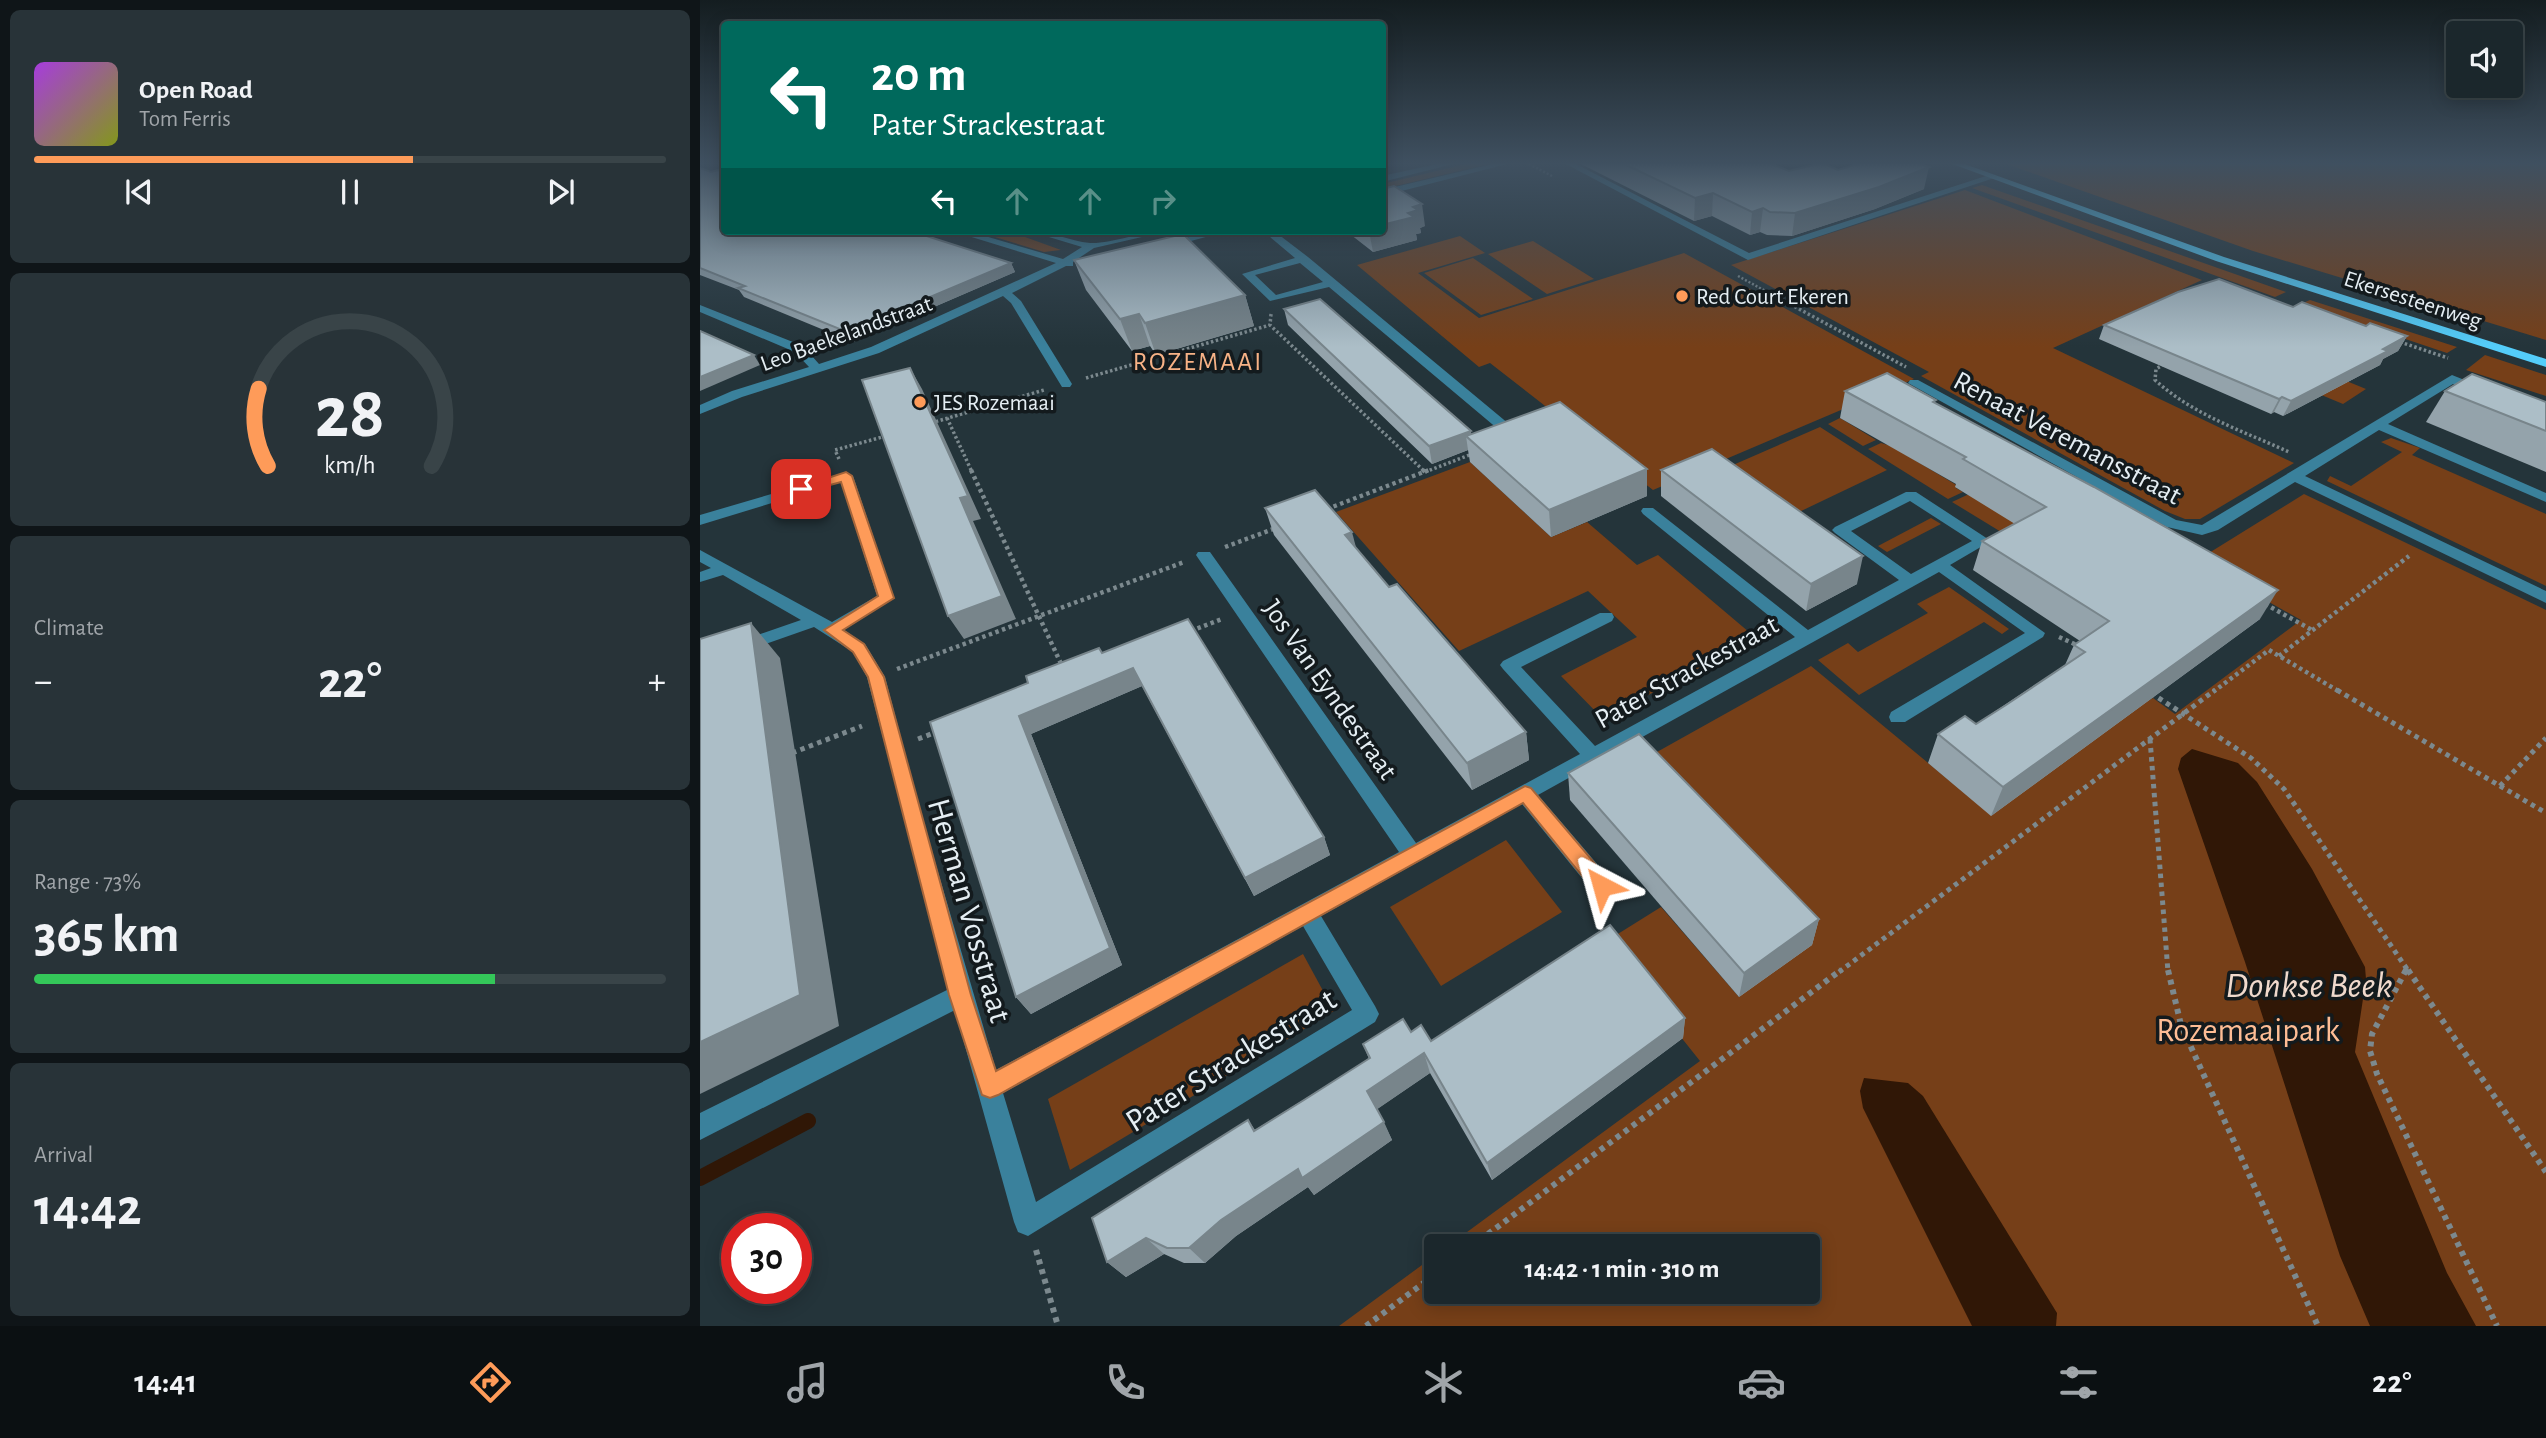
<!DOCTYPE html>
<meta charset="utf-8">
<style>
:root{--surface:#1b272c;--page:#283338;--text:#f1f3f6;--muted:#a0a5a9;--line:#394448;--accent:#fe9b59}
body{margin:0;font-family:"Alegreya Sans",sans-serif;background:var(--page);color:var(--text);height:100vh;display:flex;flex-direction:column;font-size:26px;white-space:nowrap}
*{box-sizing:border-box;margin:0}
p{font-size:23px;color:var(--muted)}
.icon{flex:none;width:38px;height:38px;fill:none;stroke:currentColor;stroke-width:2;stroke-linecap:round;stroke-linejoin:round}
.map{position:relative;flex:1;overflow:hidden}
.panel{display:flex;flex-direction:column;gap:10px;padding:10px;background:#0f1518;width:700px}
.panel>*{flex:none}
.banner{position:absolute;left:21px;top:21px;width:665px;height:214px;border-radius:7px;box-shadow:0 4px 18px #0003,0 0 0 2px var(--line);background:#00695c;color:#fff;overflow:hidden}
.buttons{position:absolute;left:1746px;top:21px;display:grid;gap:14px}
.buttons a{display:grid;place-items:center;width:77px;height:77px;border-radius:7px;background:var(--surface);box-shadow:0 4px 18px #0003,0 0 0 2px var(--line);font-size:35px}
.speed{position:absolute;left:21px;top:1213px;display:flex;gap:14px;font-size:35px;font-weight:700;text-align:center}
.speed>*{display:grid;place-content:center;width:91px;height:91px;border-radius:50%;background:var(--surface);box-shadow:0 4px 18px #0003,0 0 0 2px var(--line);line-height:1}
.speed .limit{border:10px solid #d22;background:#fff;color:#111}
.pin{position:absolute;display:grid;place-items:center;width:60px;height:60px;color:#fff;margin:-30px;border-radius:14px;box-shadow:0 4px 10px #0006}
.me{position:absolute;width:77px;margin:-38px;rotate:321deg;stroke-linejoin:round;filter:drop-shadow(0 0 5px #0008)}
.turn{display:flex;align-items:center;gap:24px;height:147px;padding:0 35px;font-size:32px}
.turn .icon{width:91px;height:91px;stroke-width:2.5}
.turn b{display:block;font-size:49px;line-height:60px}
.lanes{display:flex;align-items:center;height:66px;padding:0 35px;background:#0003;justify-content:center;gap:35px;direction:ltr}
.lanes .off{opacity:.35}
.big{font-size:52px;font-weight:600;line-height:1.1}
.panel .widget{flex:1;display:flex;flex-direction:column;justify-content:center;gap:10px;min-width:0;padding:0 24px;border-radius:10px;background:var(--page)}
.panel .dial{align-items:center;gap:0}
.dial svg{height:182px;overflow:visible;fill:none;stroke:var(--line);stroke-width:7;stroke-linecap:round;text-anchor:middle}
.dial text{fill:var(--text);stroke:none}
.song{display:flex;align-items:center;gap:21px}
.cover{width:84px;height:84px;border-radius:10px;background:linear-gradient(135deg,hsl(280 70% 55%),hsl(70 70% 35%))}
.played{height:7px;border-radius:4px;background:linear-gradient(90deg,var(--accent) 60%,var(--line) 60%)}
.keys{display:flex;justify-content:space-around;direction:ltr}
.heat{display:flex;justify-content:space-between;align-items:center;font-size:38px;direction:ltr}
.charge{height:10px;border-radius:5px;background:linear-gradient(90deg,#34c759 73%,var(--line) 0)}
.trip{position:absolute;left:724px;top:1234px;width:396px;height:70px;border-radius:7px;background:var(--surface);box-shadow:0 4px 18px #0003,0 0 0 2px var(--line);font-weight:600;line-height:70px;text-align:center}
.tab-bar{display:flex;height:112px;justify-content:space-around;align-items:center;background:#0b1012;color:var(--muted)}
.tab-bar .icon{width:49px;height:49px}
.tab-bar .selected{color:var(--accent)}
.tab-bar b{font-size:32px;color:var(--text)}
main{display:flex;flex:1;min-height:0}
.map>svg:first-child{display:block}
.green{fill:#763f18}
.water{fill:#301706}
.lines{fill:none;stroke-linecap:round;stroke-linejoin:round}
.stream{stroke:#301706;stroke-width:16}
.path-far4{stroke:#7c898e;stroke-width:2.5;stroke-dasharray:2 2;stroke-linecap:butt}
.path-far3{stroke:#7c898e;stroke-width:3.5;stroke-dasharray:2.5 2.5;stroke-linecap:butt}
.path-far2{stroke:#7c898e;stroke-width:4.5;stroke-dasharray:3.5 3.5;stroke-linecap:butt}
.path-far1{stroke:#7c898e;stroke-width:5;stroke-dasharray:4.5 4.5;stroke-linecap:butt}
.path{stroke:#7c898e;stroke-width:6;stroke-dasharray:5 5;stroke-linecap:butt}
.minor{fill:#3a819c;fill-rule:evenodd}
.major{fill:#54cdfa;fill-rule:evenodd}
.wall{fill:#94a3ab}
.shaded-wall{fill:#78858b}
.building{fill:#acbec7;stroke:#78858b;stroke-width:2}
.route{fill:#fe9b59;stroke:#a5653a;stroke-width:2}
.poi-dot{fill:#fe9b59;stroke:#131a1d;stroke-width:2.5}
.labels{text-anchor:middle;stroke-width:7;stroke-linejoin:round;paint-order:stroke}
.far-poi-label{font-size:23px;fill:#e5eef3;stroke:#131a1d;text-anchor:start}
.far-street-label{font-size:23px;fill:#e5eef3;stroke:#131a1d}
.far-quarter-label{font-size:26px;letter-spacing:2px;fill:#f7b286;stroke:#131a1d}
.street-label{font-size:28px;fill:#e5eef3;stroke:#131a1d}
.near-street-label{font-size:33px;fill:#e5eef3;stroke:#131a1d}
.near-park-label{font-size:33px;fill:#febd95;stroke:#131a1d}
.near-water-label{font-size:37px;font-style:italic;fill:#f0d9cc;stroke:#131a1d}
</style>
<main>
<section class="panel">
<div class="widget">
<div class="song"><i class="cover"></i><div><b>Open Road</b><p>Tom Ferris</p></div></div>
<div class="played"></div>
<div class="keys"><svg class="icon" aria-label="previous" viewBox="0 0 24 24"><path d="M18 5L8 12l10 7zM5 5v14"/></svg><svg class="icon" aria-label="pause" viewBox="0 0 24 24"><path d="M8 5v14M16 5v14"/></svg><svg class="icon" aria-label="next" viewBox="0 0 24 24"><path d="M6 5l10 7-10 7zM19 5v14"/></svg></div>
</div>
<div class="widget dial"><svg viewBox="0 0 100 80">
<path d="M14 69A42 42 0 1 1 86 69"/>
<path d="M14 69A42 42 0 0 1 10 35" stroke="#fe9b59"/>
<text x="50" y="56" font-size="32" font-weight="700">28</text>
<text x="50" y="72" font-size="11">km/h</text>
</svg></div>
<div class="widget"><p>Climate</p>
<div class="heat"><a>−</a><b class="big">22°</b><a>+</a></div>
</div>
<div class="widget"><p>Range · 73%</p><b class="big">365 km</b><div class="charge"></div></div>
<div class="widget"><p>Arrival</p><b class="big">14:42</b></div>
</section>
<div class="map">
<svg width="1846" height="1326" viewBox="0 0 1846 1326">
<rect width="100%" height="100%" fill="#24343a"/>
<g class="green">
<path d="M774,162H797L683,189L682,184Z"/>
<path d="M1301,162H1846V340L1553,251Z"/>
<path d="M1282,185L1586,292L1575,297L1272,188Z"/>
<path d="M1265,190L1502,280L1353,348L1594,463L1500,519H1485L1465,511L1221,376L1229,372L1031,265Z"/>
<path d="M275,231H308L361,250L344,252Z"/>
<path d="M760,236L785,253L718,273L779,318L984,253L1214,379L953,490L790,363L779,367L657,265Z"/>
<path d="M833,241L894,279L847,294L788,254Z"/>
<path d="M773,258L833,299L781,315L724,273Z"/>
<path d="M1610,300L1757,347L1747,353L1601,304Z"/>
<path d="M1546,340L1666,389L1643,404L1521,353Z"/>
<path d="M1785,355L1846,375V396L1766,370Z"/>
<path d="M1140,418L1176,440L1163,446L1128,424Z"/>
<path d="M1120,427L1187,470L1099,512L1033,465Z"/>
<path d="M1691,438L1720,448L1712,455L1846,514V586L1627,481L1630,476L1651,486L1702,452L1681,442Z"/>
<path d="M1181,443L1191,446L1258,486L1256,488L1263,492L1248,499L1168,449Z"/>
<path d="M770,462L851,537L887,522L937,565L958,555L1056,638L903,719L861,676L937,637L888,591L759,651L636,512Z"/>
<path d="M1604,494L1846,610V1326H639L737,1254V1292H1108V1246H748L1000,1061L905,942L961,907L1039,997L939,762L1111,666L1291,815L1447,701L1453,698L1475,714L1601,620L1496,561Z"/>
<path d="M1267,495L1375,503L1311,538L1252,502Z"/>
<path d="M1231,518L1241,524L1187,552L1178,546Z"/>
<path d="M1249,587L1309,629L1302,634L1284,622L1159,695L1118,660L1148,643L1158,652L1228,613L1217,604Z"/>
<path d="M806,840L862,912L741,986L690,907Z"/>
<path d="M603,954L634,1011L370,1170L348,1099Z"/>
</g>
<g class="water">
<path d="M1492,749L1538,763L1557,782L1612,869L1665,967L1666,979L1655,1052L1747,1273L1776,1326H1670L1640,1256L1545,962L1478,769L1481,758Z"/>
<path d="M1164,1078L1208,1083L1223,1096L1357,1313L1356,1326H1272L1163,1108L1160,1091Z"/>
</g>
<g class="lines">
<path class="stream" d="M0,1178L108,1121"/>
<g class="path-far4">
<path d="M829,164L852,176"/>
<path d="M1038,276L1080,299"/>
</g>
<g class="path-far3">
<path d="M1077,297L1206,367"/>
<path d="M571,314L570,325L725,472"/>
<path d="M1700,342L1748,358"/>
<path d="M1464,364L1456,369L1455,380C1493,415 1543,431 1589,452"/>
<path d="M386,378L570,325"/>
<path d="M247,418L272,472"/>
<path d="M231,423L344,390"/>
<path d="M139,459L135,450L186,436"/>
<path d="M725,472L772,454"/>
</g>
<g class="path-far2">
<path d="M271,470L363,668"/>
<path d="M723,470L725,472"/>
<path d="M627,509L729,470"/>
<path d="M525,547L576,528"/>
<path d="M1565,604L1612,630"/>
<path d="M491,631L522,619"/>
<path d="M1359,637L1379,646"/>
<path d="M1579,656L1709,556"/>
<path d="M197,669L484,562"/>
<path d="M1513,692L1569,650L1640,692"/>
</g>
<g class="path-far1">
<path d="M1637,690L1846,813"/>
<path d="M1451,693L1551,758L1584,789L1709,972"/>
<path d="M218,739L239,731"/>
<path d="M1450,739L1468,972"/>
<path d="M92,753L162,726"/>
<path d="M1800,786L1846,738"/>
<path d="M1139,972L1515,690"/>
<path d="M1705,972L1707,967"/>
</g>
<g class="path">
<path d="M1468,970L1481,1025L1618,1326"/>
<path d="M1706,970L1672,1034L1670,1051L1677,1074L1797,1326"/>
<path d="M1708,970L1846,1172"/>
<path d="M772,1246L1141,970"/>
<path d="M336,1250L358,1326"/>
<path d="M666,1326L737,1273"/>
</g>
<g class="minor">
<path d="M746,162H761L682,182V176Z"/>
<path d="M801,162H815L682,196V190Z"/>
<path d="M862,162H872L1049,253L1289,175L1297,177L1048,260Z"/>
<path d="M252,231H268L363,259L382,247L329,231C351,231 369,241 390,243C410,244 443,231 468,231L394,248L373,262V266H366L312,293L321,301L372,384L370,387H362L311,303L303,296L179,353L42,397L0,414V405L32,391L109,367L95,352L0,312V305L103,346L119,364L171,347L356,263Z"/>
<path d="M511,231H528L465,248L460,245Z"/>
<path d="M563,231H574L608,257L821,434V440H811L629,287L570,301L542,274L595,258ZM600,263L623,282L576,295L555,275Z"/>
<path d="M1752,375L1787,389L1781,393L1753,384L1688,424L1846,493V502L1679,430L1605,476L1846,591V603L1595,482L1518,530L1502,535L1467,527L1208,383L1210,380H1218L1476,520L1502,525Z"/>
<path d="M146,472L153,476L194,598L144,630L165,644L185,677L221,814L296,1070L699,852L498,558L496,555L498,552H510L716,843L880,754L803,669L800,665L803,661L900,613H912L914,617L912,621L821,667L895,746L1095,637L943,514L941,511L943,508H953L1108,630L1199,580L1135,533L1132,530L1135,527L1206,492H1216L1291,541L1250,565L1345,633L1343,637L1205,722H1191L1189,717L1191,712L1325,633L1239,572L838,795L910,879L913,886L910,893L902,895L894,893L822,804L621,916L675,1006L679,1014L675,1022L328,1236L318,1232L314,1222L255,1010L0,1140V1113L249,989L167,677L153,652L114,627L0,667V655L101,620L23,575L0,582V572L11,568L0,562V550L132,622L177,596L141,482L0,525V515ZM1210,501L1272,541L1211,574L1151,531ZM603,926L652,1010L336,1202L303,1093Z"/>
</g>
<path class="major" d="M1247,162H1259L1524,257L1846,359V367L1516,261Z"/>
</g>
<g class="wall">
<path d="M877,162H1067L1089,171L1138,170L1224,189L1175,209L1092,236L1067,235L1060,232L1050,235L1012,216L994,221Z"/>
<path d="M0,168L24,231L311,263L315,272L153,342L44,297L39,290L0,275Z"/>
<path d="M725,226L720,228L721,233L716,234L717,240L673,252L646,231H682Z"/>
<path d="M374,260L545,295L554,326L456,355L450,346L432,351L386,290Z"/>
<path d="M584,309L771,434L947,469V496L851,537L770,462L768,450L732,464L588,325Z"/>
<path d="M1404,325L1666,326L1707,336L1698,351L1683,359L1680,365L1583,416L1574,412L1571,414L1399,339Z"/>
<path d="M1145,391L1235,403L1560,619L1291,816L1228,763L1238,734L1276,724L1365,665L1374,645L1380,641L1273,570L1282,541L1315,524L1255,487L1256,484L1140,418Z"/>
<path d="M1745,391L1846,402V472L1726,422Z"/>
<path d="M961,470L1157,584L1106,611L961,496Z"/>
<path d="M565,508L656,548L689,587L826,732L829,760L772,790L574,535Z"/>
<path d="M488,619L624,837L630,855L554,896L442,686L331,734L422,965L331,1014L316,997L230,722Z"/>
<path d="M868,773L1119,919L1112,945L1039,997L870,800Z"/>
<path d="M985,1018L983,1038L792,1180L730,1073L677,1109L692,1140L614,1195L608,1187L536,1236L505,1263H484L464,1254L426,1277L407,1262L548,1120L555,1130L669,1059L663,1044L711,1032L731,1041Z"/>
</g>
<g class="shaded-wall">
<path d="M682,162H700L682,166Z"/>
<path d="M1229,167L1224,189L1175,209L1092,236L1095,213Z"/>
<path d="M1013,193L1012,216L994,221L995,198Z"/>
<path d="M722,204L725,226L720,228L721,233L716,234L717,240L673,252L669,231H682V225L708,213L713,207Z"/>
<path d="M1063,208L1060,232L1050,235L1052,212Z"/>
<path d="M311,263L315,272L153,342L147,332Z"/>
<path d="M545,295L554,326L456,355L445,323Z"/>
<path d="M439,314L450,346L432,351L420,319Z"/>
<path d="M1707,336L1698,351L1683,359L1680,365L1583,416L1591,401Z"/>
<path d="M54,355L60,365L0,391V377Z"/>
<path d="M210,368L222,389L281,519L273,521L316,619L264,639L248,616L260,498Z"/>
<path d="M1582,397L1574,412L1571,414L1579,399Z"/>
<path d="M771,431L772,441L766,436L768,450L732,464L729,446Z"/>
<path d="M947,469V496L851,537L849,510Z"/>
<path d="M652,532L659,559L645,535Z"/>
<path d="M1163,556L1157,584L1106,611L1111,584Z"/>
<path d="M1578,590L1560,619L1291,816L1303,787Z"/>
<path d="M51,623L80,658L139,1026L0,1094V1042Z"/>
<path d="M433,668L442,686L331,734L422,965L331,1014L316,997L319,716Z"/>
<path d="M826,732L829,760L772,790L767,763Z"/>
<path d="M624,837L630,855L554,896L545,878Z"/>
<path d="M1119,919L1112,945L1039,997L1044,973Z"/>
<path d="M985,1018L983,1038L792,1180L787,1163Z"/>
<path d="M724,1053L730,1073L676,1110L667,1091Z"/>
<path d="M684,1122L692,1140L614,1195L608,1187L536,1236L505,1263L489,1248L521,1220L598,1169Z"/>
<path d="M446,1238L464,1254L426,1277L407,1262Z"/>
</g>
<g class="building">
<path d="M920,162H1067L1089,171L1122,163L1138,170L1164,162H1214L1229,167L1179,187L1095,213L1070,212L1063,208L1052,212L1013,193L995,198Z"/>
<path d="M0,168L11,172L18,170L24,173V231H211L311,263L147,332L38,288L45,286L0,268Z"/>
<path d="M694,186L722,204L713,207L718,210L708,213L714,217L682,225V189Z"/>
<path d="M483,234L545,295L445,323L439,314L420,319L374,260Z"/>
<path d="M1519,279L1593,307L1602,302L1666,326L1670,323L1707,336L1683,349L1688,351L1591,401L1582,397L1579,399L1404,325L1478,292Z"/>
<path d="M620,299L771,431L729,446L584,309Z"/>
<path d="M0,331L54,355L0,377Z"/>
<path d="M210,368L268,496L260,498L302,596L248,616L162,380Z"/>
<path d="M1187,373L1236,400L1233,402L1394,487L1578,590L1303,787L1238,734L1265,716L1276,724L1306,705L1385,652L1374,645L1409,621L1282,541L1346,507L1263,459L1266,457L1145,391Z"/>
<path d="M1772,374L1846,402V431L1745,391Z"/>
<path d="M860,402L947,469L849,510L766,436Z"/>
<path d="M1012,449L1163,556L1111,584L961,470Z"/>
<path d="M615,490L652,532L645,535L689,587L697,584L826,732L767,763L565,508Z"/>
<path d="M488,619L624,837L545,878L433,668L319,716L410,948L316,997L230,722L328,683L326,676L399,648L402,653Z"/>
<path d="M51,623L100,995L0,1042V639Z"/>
<path d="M939,734L1119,919L1044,973L868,773Z"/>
<path d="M910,925L985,1018L787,1163L724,1053L667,1091L684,1122L602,1178L598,1169L521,1220L489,1248H467L446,1238L407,1262L392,1218L548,1120L554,1131L604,1100L670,1058L663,1044L703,1019L711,1032L721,1025L731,1041Z"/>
</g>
<linearGradient id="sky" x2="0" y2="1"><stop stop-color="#141d20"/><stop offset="0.47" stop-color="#3f5060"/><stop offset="1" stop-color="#3f5060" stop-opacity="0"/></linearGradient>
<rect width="1846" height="347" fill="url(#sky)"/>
<path class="route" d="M146,472L152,476L194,598L143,630L164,644L184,677L271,995L296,1071L825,786L831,788L909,880L912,886L909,892L902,895L895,892L823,803L298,1095L290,1098L282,1095L249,995L168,677L153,652L124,630L178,596L141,482L101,493L94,489Z"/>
<g class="poi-dot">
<circle cx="982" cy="296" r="7"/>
<circle cx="220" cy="402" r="7"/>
</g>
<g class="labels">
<g class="far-poi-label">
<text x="996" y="304">Red Court Ekeren</text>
<text x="234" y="410">JES Rozemaai</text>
</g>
<g class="far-street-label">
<text transform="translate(1713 299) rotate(18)" y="8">Ekersesteenweg</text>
<text transform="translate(146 333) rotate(-20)" y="8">Leo Baekelandstraat</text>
</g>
<g class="far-quarter-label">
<text x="498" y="370">ROZEMAAI</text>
</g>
<g class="street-label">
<text transform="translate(1368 437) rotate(28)" y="10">Renaat Veremansstraat</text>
<text transform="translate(986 671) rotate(-29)" y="10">Pater Strackestraat</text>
<text transform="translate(631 689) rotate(55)" y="10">Jos Van Eyndestraat</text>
</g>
<g class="near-street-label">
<text transform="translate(271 910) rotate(74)" y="12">Herman Vosstraat</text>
<text transform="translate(530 1059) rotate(-32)" y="12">Pater Strackestraat</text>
</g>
<g class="near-park-label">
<text x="1548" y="1041">Rozemaaipark</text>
</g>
<g class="near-water-label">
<text x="1609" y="997">Donkse Beek</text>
</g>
</g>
</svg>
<div class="buttons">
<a><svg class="icon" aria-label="sound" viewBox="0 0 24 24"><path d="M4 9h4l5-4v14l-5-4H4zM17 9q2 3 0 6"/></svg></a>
</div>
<div class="speed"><div class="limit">30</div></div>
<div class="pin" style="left:101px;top:489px;background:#d93025"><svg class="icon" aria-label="arrive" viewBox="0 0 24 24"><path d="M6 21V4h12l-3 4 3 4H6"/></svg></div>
<svg class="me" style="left:902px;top:886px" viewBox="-20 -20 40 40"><path d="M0-17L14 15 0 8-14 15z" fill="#fe9b59" stroke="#fff" stroke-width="4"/></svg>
<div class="trip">14:42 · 1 min · 310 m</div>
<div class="banner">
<div class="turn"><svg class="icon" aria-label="left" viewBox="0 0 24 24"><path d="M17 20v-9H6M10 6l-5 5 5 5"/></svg><div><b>20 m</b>Pater Strackestraat</div></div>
<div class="lanes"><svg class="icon" aria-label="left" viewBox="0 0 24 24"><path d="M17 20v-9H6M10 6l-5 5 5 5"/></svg><svg class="icon off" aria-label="ahead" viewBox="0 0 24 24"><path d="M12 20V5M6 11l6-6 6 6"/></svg><svg class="icon off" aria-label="ahead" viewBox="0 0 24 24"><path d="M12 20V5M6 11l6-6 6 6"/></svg><svg class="icon off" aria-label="right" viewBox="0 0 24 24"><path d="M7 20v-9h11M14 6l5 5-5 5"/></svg></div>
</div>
</div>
</main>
<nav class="tab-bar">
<b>14:41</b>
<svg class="icon selected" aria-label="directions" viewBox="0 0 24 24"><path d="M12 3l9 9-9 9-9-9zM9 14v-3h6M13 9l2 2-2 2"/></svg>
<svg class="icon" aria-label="music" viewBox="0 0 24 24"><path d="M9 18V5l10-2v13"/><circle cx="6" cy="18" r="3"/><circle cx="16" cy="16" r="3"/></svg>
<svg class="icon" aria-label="phone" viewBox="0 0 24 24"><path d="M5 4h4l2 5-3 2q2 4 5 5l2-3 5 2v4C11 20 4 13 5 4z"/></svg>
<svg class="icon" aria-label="climate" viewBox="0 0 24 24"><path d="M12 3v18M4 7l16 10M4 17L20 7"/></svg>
<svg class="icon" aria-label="car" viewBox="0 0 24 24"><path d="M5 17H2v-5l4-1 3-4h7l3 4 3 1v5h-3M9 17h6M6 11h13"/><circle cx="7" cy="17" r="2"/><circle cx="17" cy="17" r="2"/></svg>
<svg class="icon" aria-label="filters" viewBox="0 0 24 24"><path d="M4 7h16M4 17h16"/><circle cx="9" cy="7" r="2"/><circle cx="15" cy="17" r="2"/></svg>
<b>22°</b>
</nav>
